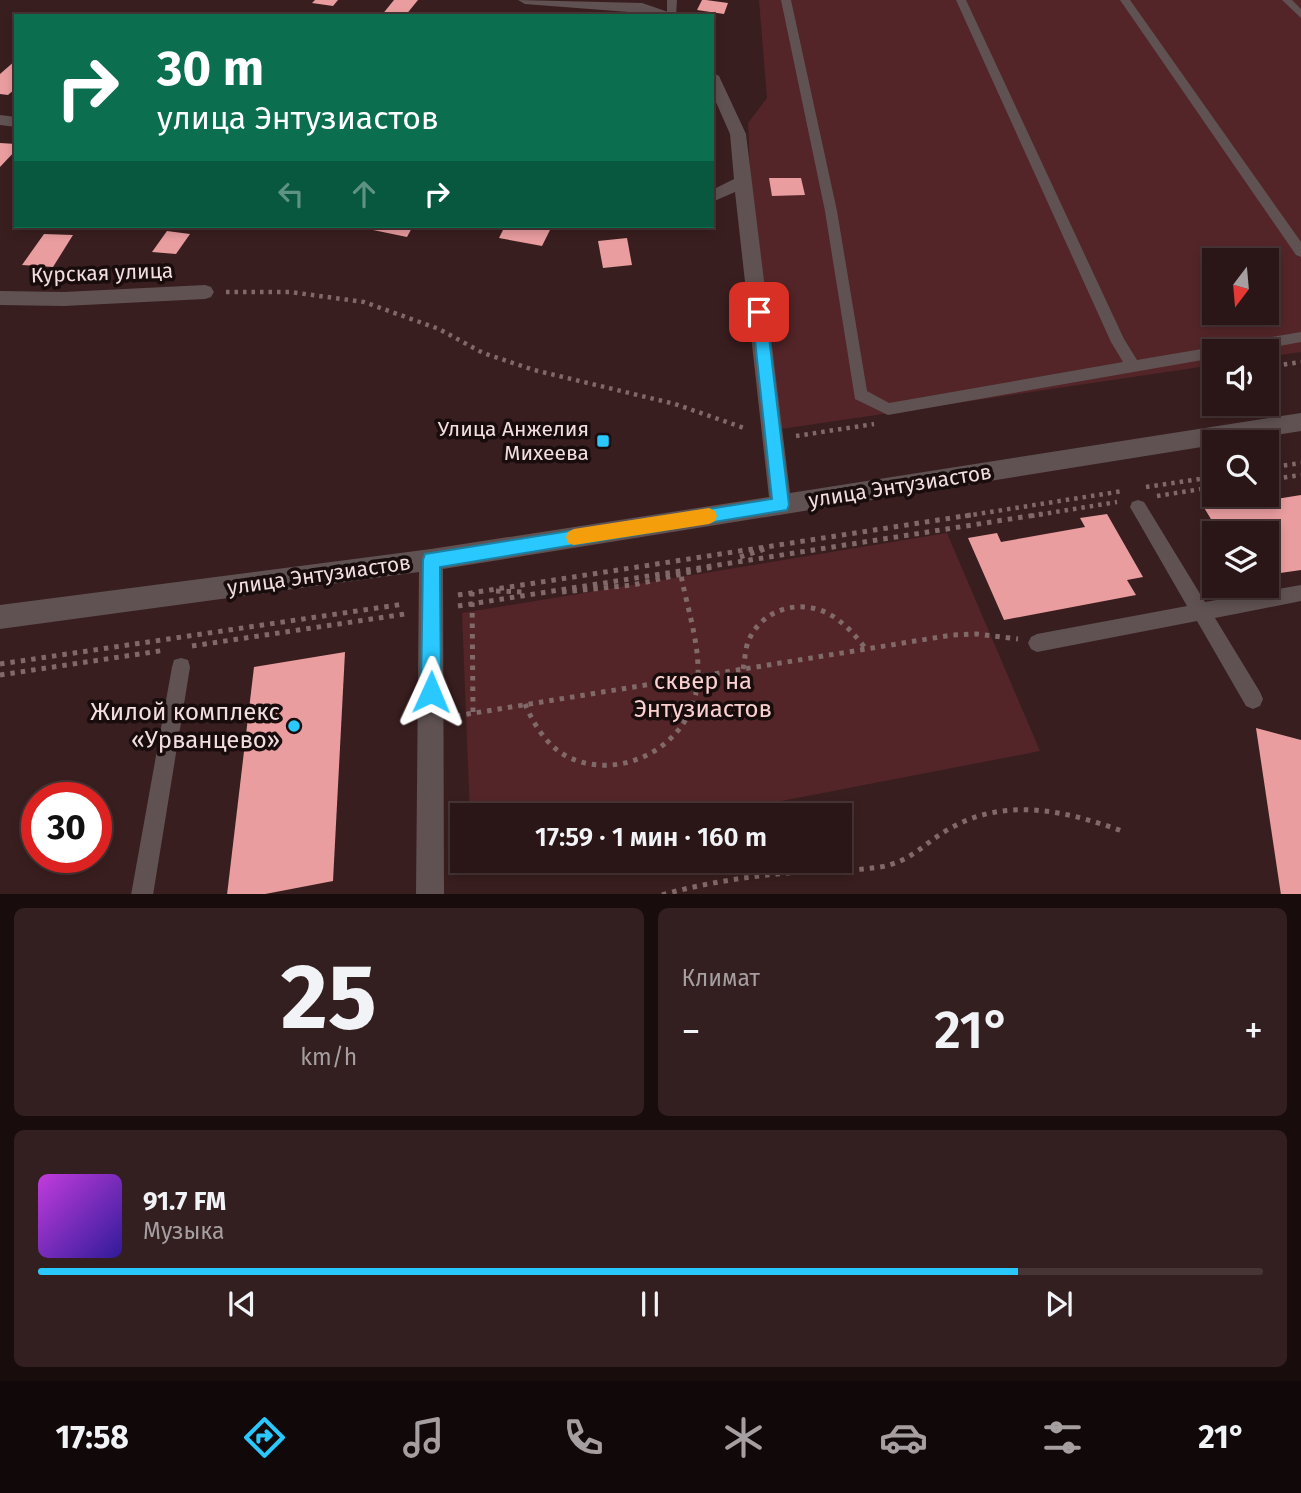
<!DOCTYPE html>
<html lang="ru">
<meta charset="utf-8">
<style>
:root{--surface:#2b1617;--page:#331f20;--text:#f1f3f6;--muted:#a69fa1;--line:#473536;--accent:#29c8ff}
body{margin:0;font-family:"Fira Sans",sans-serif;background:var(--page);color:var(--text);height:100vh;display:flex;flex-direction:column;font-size:26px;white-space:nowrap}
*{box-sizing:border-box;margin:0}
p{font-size:23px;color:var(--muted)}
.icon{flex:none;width:38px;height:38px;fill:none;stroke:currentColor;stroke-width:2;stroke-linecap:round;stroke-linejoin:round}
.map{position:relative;height:894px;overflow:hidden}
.side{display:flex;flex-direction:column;gap:14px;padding:14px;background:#180c0d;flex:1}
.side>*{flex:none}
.top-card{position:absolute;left:14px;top:14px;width:700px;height:214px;border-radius:0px;box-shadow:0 4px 10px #0003,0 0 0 2px var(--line);background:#0b6e4f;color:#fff;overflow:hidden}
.needle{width:46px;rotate:196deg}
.controls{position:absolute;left:1202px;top:248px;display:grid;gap:14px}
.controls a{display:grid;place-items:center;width:77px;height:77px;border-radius:0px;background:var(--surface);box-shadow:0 4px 10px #0003,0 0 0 2px var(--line);font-size:35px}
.speed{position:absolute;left:21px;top:782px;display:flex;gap:14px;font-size:35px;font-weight:700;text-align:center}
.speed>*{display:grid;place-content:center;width:91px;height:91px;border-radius:50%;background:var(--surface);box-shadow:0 4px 10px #0003,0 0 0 2px var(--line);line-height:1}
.speed .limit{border:10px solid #d22;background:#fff;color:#111}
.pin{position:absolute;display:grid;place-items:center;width:60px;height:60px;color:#fff;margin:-30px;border-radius:14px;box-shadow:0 4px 10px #0006}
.me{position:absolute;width:77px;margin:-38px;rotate:1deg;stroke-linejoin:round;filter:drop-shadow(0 0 5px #0008)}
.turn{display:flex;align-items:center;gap:24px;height:147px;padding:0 28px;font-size:32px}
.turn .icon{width:91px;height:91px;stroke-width:2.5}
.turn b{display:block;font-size:49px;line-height:60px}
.lanes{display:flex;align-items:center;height:66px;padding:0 28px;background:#0003;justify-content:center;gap:35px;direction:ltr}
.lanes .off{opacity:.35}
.big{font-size:52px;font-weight:600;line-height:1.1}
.side .widget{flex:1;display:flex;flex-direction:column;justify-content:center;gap:10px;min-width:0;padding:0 24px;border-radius:10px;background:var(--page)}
.side .dial{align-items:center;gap:0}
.dial b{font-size:91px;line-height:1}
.song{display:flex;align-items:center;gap:21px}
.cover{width:84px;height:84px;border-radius:10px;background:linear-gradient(135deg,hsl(290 70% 55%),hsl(250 70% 35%))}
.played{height:7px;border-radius:4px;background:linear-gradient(90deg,var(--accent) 80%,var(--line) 80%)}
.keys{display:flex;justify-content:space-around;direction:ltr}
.heat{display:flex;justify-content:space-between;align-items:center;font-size:38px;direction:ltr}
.side .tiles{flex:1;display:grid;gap:14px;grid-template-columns:1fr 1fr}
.widget:last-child{grid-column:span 2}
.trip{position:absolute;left:450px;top:803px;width:402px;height:70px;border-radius:0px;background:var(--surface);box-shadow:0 4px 10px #0003,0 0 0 2px var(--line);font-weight:600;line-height:70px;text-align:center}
.tabs{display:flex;height:112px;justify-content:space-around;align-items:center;background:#110909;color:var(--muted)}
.tabs .icon{width:49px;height:49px}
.tabs .active{color:var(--accent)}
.tabs b{font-size:32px;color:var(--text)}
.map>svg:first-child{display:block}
.green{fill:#532528;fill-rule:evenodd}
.building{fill:#e99d9f}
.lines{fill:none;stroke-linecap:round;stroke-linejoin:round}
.path-far1{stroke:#816969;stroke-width:4.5;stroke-dasharray:3.5 5;stroke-linecap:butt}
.path{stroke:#816969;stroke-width:5;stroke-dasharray:4.5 6;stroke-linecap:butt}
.lane{fill:#605252;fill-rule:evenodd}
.street{fill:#605252;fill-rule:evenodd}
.route{fill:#29c8ff;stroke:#1b82a6;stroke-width:2}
.slow{fill:#f59e0b}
.poi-dot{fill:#29c8ff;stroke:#180c0c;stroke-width:2.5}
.labels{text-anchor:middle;stroke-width:7;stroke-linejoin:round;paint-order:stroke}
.street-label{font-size:21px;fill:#f2dede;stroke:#180c0c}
.poi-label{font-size:21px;fill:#f2dede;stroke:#180c0c;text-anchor:end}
.near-park-label{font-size:24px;fill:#fad0d0;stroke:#180c0c}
.near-poi-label{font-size:24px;fill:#f2dede;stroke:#180c0c;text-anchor:end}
</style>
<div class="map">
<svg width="1301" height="895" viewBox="0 0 1301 895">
<rect width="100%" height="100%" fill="#391e1f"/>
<g class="green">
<path d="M759,0H1301V352L1267,357V352H1214V365L781,429L752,217L748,123L767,98ZM1214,261H1267V313H1214Z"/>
<path d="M947,533L1040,751L709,815H470L462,613Z"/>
</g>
<g class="building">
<path d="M315,0H338L333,6L312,3Z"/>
<path d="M394,0H418L405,16H381Z"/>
<path d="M702,0H706L728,3L724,14L697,10Z"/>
<path d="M16,60V88L8,95L0,94V74Z"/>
<path d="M0,143L16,144V150L0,167Z"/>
<path d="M769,178H801L805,195L772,196Z"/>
<path d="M376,226H413L407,237L373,230Z"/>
<path d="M505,226H552L542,246L499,238Z"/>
<path d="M167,231L190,234L176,254L152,252Z"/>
<path d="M44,234L73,235L53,267L22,265Z"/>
<path d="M627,238L632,265L603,268L598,241Z"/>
<path d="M1301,495V570L1267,575V534H1220L1200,501L1228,497L1233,506Z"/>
<path d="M1107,514L1143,577L1127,580L1136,595L1004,620L968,538L997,533L1001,542L1085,527L1080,518Z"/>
<path d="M345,652L333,881L260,895H227L254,667Z"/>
<path d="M1256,728L1301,740V895H1281Z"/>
</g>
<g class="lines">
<g class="path-far1">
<path d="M226,292H290L364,302L439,329L483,353L534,370L675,404L747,429"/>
<path d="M1267,367L1301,362"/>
<path d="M796,436L874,424"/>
<path d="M1267,468L1301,463"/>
<path d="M1267,480L1301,475"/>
<path d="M1146,487L1214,477"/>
<path d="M1157,496L1214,487"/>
<path d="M965,516L1123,491"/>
<path d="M1031,516L1117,502"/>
</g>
<g class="path">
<path d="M740,557L765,549"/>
<path d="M496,591L525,592"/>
<path d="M472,592L473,713"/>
<path d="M562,592L633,585L712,567"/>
<path d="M458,595L977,514"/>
<path d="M458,606L1042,514"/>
<path d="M192,646L405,614"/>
<path d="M0,664L404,604"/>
<path d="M743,669C745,660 745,650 748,642C762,607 804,597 834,617C847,626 856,636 865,648"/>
<path d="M0,675L166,650"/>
<path d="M525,704C534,725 547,746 568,757C618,781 682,750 695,697C705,658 688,613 681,575"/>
<path d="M456,716L952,635L976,634L1018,639"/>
<path d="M662,895C707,882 752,876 799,872C826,871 853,871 880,867C911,862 924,843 949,829C1006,796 1067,811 1125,832"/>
</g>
<g class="lane">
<path d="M667,0H677L676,16L667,15Z"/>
<path d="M781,0H791L837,211L867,391L889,403L1123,362L1111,342L956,0H966L1124,339L1137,360L1301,332V342L1248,352H1214V358L888,415L855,399L825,211Z"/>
<path d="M1120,0H1130L1301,242V257L1296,255Z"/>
<path d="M1282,0H1292L1301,9V18Z"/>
<path d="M1138,500L1144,502L1205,602L1301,585V601L1215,618L1260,692L1263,699L1260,706L1253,709L1246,706L1197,621L1037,652L1031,649L1028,643L1031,637L1037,634L1187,606L1130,507L1132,502Z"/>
<path d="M181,658L188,660L190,667L153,895H131L172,667L174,660Z"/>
</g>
<g class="street">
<path d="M518,0L642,3L680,16L525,4Z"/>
<path d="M712,72L719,76L746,134L790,493L1301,413V431L443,569L444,895H416L419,572L0,629V605L431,549L769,497L735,192L712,202V190L734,179L730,134L712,93Z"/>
<path d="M0,115L16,117V127L0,125Z"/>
<path d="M205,285L211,287L214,292L211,297L205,299L64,306L0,305V291L64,292Z"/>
</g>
</g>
<path class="route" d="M759,307L766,312L789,505L787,510L440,567L441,692L438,699L431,702L424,699L421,692L423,560L425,554L772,499L752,312Z"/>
<path class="slow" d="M709,508L715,511L717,516L715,521L709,524L574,545L568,543L566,537L568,532L574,529Z"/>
<g class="poi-dot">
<rect x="596" y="434" width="14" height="14" rx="3.5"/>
<circle cx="294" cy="726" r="7"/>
</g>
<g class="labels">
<g class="street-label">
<text transform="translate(102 273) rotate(-2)" y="7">Курская улица</text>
<text transform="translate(900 486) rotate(-9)" y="7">улица Энтузиастов</text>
<text transform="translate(319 575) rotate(-8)" y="7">улица Энтузиастов</text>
</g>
<g class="poi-label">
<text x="589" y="436">Улица Анжелия<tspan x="589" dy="24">Михеева</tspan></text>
</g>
<g class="near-park-label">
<text x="703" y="689">сквер на<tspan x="703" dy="28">Энтузиастов</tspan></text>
</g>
<g class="near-poi-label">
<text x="280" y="720">Жилой комплекс<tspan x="280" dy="28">«Урванцево»</tspan></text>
</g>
</g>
</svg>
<div class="controls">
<a><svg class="needle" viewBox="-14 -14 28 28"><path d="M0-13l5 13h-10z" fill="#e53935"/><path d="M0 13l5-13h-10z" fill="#a69fa1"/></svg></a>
<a><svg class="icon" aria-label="sound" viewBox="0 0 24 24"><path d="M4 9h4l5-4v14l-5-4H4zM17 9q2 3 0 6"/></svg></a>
<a><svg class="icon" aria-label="search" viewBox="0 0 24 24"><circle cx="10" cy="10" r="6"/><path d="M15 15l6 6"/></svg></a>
<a><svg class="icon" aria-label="layers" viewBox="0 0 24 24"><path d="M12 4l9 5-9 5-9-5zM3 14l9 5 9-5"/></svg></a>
</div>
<div class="speed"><div class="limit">30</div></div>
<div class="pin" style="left:759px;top:312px;background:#d93025"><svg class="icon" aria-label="arrive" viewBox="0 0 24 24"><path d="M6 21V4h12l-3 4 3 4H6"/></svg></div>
<svg class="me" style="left:431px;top:692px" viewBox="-20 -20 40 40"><path d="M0-17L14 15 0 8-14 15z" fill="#29c8ff" stroke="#fff" stroke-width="4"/></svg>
<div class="trip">17:59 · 1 мин · 160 m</div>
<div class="top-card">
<div class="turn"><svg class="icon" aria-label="right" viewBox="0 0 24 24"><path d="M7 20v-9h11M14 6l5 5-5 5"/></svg><div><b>30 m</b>улица Энтузиастов</div></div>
<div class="lanes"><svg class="icon off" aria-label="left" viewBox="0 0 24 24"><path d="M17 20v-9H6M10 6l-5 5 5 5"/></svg><svg class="icon off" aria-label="ahead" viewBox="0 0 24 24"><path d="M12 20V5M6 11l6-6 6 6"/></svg><svg class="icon" aria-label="right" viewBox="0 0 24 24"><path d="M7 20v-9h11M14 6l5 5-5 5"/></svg></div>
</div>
</div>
<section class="side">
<div class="tiles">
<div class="widget dial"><b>25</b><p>km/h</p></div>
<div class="widget"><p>Климат</p>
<div class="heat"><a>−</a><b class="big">21°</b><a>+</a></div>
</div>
<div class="widget">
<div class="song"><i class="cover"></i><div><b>91.7 FM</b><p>Музыка</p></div></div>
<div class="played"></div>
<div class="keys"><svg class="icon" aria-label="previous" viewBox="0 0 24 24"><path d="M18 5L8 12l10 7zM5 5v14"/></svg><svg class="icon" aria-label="pause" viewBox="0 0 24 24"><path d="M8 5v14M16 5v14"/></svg><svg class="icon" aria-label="next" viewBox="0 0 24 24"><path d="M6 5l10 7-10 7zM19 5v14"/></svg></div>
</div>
</div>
</section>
<nav class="tabs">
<b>17:58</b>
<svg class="icon active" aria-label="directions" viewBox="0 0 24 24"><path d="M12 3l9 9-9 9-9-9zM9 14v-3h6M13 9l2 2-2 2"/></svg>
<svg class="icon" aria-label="music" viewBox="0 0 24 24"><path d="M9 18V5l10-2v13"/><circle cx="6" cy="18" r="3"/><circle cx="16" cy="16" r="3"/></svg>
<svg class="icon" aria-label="phone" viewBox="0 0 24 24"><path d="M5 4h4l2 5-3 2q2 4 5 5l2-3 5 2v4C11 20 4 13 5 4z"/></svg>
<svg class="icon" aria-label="climate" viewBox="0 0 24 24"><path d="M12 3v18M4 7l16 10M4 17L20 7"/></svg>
<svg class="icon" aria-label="car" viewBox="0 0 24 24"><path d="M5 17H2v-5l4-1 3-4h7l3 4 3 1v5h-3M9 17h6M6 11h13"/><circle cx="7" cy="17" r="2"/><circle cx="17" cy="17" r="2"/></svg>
<svg class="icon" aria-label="filters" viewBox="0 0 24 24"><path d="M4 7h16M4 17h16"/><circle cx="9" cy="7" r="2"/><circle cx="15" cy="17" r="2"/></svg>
<b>21°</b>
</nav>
